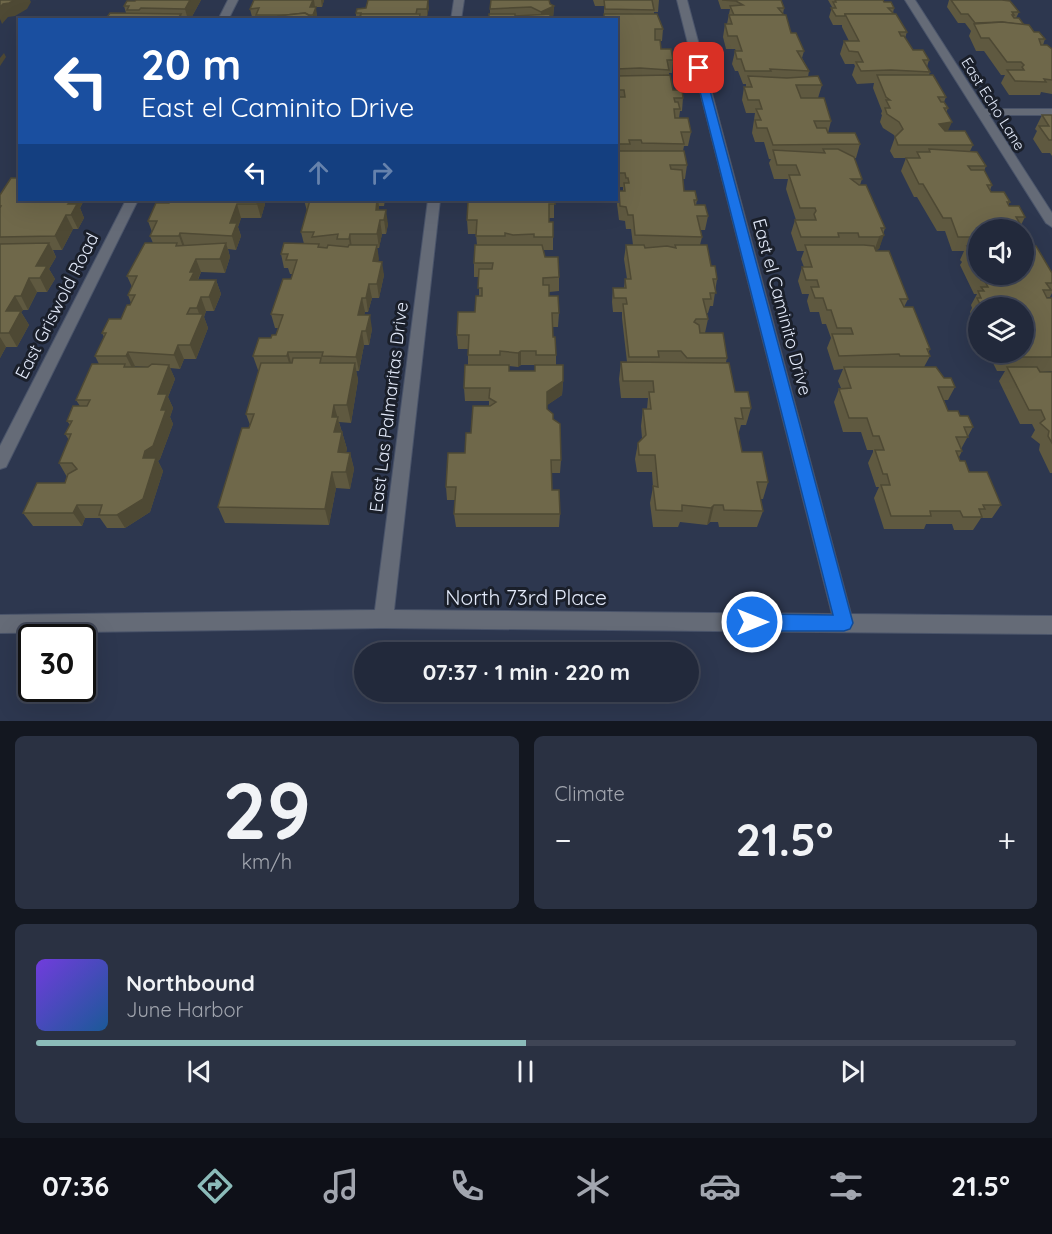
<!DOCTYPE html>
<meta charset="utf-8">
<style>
:root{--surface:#22293b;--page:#2a3142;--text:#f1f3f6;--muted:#a2a6af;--line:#3f4555;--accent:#8bbbb9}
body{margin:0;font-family:Quicksand,sans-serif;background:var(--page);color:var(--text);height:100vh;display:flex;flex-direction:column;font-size:22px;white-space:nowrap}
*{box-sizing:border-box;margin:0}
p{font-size:20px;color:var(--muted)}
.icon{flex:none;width:33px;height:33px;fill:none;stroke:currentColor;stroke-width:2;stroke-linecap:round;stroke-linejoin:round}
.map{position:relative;height:721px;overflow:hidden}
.panel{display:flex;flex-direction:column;gap:15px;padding:15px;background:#131720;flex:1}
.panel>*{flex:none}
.banner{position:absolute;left:18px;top:18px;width:600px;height:183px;border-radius:0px;box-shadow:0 6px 24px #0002,0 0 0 2px var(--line);background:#1a4fa0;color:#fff;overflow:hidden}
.tools{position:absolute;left:968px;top:219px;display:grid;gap:12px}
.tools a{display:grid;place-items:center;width:66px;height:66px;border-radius:50%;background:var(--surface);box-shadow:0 6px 24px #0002,0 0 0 2px var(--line);font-size:30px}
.speed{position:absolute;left:18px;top:624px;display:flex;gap:12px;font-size:30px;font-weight:700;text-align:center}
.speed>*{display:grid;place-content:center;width:78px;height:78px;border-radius:50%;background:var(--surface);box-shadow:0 6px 24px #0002,0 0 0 2px var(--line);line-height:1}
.speed .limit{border:3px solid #111;border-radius:9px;background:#fff;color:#111}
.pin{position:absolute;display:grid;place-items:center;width:51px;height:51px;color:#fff;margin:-26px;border-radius:12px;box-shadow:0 3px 9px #0006}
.me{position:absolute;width:66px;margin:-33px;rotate:90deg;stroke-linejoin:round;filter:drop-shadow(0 0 4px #0008)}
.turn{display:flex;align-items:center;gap:21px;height:126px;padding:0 24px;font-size:27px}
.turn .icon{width:78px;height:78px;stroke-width:2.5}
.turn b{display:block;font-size:42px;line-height:51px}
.lanes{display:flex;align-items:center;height:57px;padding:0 24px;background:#0003;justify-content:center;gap:30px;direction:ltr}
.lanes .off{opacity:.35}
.big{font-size:45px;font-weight:800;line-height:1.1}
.panel .widget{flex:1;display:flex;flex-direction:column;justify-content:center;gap:9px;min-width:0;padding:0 21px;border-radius:9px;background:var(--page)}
.panel .dial{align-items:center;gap:0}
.dial b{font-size:78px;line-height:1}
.song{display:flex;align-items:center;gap:18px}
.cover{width:72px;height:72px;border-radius:9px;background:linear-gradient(135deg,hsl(260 70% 55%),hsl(210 70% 35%))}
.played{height:6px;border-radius:3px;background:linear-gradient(90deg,var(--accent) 50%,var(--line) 50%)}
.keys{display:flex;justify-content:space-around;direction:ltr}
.heat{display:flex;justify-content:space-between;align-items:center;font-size:33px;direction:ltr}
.panel .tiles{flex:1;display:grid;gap:15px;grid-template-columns:1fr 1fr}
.widget:last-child{grid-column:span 2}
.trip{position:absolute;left:354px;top:642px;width:345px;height:60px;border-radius:30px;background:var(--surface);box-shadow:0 6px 24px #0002,0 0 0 2px var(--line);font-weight:800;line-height:60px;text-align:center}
.dock{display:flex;height:96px;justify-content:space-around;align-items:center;background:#0e1018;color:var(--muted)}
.dock .icon{width:42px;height:42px}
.dock .active{color:var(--accent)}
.dock b{font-size:27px;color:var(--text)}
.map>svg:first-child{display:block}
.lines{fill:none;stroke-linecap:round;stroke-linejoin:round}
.minor-casing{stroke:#4a546a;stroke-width:2}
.minor{fill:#656b77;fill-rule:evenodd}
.wall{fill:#5f5940;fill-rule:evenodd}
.shaded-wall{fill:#4e4934}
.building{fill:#6f684a;stroke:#4e4934;stroke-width:1.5}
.route{fill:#1a73e8;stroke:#114b97;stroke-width:1.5}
.labels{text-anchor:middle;stroke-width:6;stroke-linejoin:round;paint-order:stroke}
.far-street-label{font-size:15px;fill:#e3eafa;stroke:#1a1f2a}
.street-label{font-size:18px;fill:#e3eafa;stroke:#1a1f2a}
.near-street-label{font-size:21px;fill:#e3eafa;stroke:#1a1f2a}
</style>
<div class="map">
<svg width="1052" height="721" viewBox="0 0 1052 721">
<rect width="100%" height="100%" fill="#2d374f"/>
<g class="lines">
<g class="minor-casing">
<g id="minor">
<path d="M228,0H238L228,20H218Z"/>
<path d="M454,0H464L461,20H451Z"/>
<path d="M677,0H687L851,614L1052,616V634L383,628L0,633V615L375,610L428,200H440L394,610L832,614Z"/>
<path d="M905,0H915L985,109H1052V115H989L1052,213V227L1046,223Z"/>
<path d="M126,200H138L6,467L0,469V446Z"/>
</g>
</g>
<use href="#minor" class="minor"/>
</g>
<g class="wall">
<path d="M201,0L190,20H105L126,13L124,6Z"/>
<path d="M254,0H324L322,7H315L317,16L316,20H257V17H252L250,9Z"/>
<path d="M593,0H659L658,12H654V14L663,29L662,41H660L661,49L673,60L672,73H669V75L673,90L683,98L682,111H680L679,118L691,132L688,146H684L683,151L687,165L685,179H683L684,191L697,200L696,205L708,216L705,230H700L702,237L700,245L717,279L713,306H710L708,313H706L708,319L705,333L727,358L726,362L735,392L751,408L746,425H741L738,435L742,452L768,482L763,499H760L763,511L757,527H719L718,522H710L707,525L680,522L678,527H653L650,503L653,487L652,472H637L635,459L638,443L642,438L641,426L643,409H647L648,398H621L619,379L621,362H627L622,318V312H613L612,302L613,288H624L625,279H627L624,259L626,245H633L631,229H626L625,221L619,220L617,204L619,191H623V187H616V20H604V6H595Z"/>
<path d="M718,0H781L784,8L783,14L791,33L804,51L802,58L809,71L808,77L822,85L818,98L831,121L828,133L860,144L856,158H854L862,179L860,185L885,228L879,249L876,250L908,299L904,307L930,349L928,353L930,356L924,367L944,378L955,387L948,400H944L948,411L960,416L973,427L961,449L962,451L959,457L960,461L1001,505L992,518H981L973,530H954L952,524H926L924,529H884L874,498L879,487H876L868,463L873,452V450H867L861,432H843L834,402L839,389L841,388L838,381L843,369L834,370L827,348L831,338L826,324H822L819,312H810L807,301L809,294H802L798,281L802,267H804L801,259L804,251H797L791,233L795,220H796L786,189L788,179H774L769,163L771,159H769L764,142H755L752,133L755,113H746L742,100L744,87H746V84H743L738,71H735L732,64L735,51H736L735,49H726L723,37L725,24H727L730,9H721Z"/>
<path d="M828,0H883L884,2L894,8L893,13L907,32L905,38L913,50L929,60L927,67L930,72L929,75L946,97L944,102L948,108L946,113L948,131L973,145L970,151L986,166L984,171L992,185L990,190L991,192L1010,202L1008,205L1009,206L1025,217L1021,225L1029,239L1025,246L1052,273V293L1050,297H1047V298H1052V371H1040L1052,372V473H1050L1039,450L1040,444L1031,437L1035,430L1032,424H1020L999,381L1005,371H997L988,353L1023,352V308H978V328L970,312L972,308L971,305L977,294H974L960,265L962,262L960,260L964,251H952L945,231H937L917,197H914L901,171L906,158H894L890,151L895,137L894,135L883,128L880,122L882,115L881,114L882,111L873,88L874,83L857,84L852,75L855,66L854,64H845L840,54L844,41H849L842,27V25H833L829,17L832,7ZM978,230H1023V274H978Z"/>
<path d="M949,0H1002L1019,12L1016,18L1034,32L1045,39L1043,45L1052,49V94L1041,92L1040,95H1009L1001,83L1005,75H1001L984,51H976L969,36L971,31L965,23H958L947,7Z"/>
<path d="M550,4L554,6L553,18L550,20L490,14V9Z"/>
<path d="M429,7L427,17H420V20H356V13Z"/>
<path d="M1042,115H1052V156L1050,153H1042L1033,139L1037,131L1035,129Z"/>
<path d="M18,178L20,200H84L80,208L84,218L78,229H73L62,250H53L56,257L49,269L55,279L47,292H37L28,310H23L21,312L29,325L17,347H6L0,358V195Z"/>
<path d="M171,200H264L265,204L261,218H241L238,227L241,236L236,250L228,249L230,257L225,273L201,272L198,280H216L221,294L214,311H206L204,317L208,328L196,359H184L180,369L170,368L175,379L168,397L173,408L170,417L173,424L160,459L158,461L163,471L150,512L125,528H107L100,518H85L82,526H33L23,513L65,483L67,477L59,463L69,440L65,434L70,425L67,421L80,406L76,400L99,364L95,356L104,337L102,333L121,319L131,303L128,295L132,287L127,276L153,243L150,236L152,232L148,221L169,203ZM135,366L148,367H134Z"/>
<path d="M304,200H385L384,206H379V210L388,224L386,234H382L379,248H377L378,261L384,275L379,298H372L368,312H365L364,315L372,329L369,345H364L359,371H356L358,380L351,423L339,422L347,449L346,452L350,453L354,469L350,489L336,488L329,525L225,523L218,507L250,425L246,414L259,370H258L253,356L271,338L276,335L278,328H275L271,314L291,279L293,274H290L288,268H284L281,254L304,244L301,232L307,211Z"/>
<path d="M554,200V218H549V222L553,237V250H543L545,257L559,277V291L549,292V296L559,313L558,327H553V337L556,355V365L563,381L562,395L547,405V409L553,419L561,460L560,473H551L552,490L560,514L559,527H456L454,514L455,500H447L446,487L465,453L471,433L489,406V401H465L464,388L468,365V349H458L457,335L475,312L479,296V277H474V263L477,245L476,234H468L467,220L482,201ZM521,365H535V371H509V366L518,367Z"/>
</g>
<g class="shaded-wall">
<path d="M15,0H30L31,2L27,9L15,16L8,17L2,24L0,19V7L3,4Z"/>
<path d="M190,0H201L190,20H188L185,9Z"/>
<path d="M313,0H314L315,7L312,16L310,7Z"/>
<path d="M321,0H324L322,7Z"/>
<path d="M428,0L429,7L427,17V9Z"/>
<path d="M554,6L553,18L550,20H541V12Z"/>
<path d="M316,7L317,16L316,20H313V15Z"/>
<path d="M181,14L182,20H177Z"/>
<path d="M4,53L6,57L0,66V58Z"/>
<path d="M952,122L946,135L939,124Z"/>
<path d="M71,200H84L80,208L84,218L78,229L71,215L68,204Z"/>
<path d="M258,200H264L265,204L261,218L257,204Z"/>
<path d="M377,200H378L379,206V224L376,210Z"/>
<path d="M237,204L241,218L238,227L241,236L236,250L232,236L230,223Z"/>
<path d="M386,210L388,224L386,234L384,220Z"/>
<path d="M66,215L73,229L62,250L55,236Z"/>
<path d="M380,220L382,234L379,248L377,234Z"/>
<path d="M180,233L185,247L184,250L179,236Z"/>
<path d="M350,234L352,248L351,253L349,239Z"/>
<path d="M884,235L879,249L874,251L879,237Z"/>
<path d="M49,243L56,257L49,269L55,279L47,292L40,278L36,266Z"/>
<path d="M226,243L230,257L225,273L220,259Z"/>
<path d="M377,245L379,259L375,275L373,261Z"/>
<path d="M196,259L201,272L197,281L190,280V272Z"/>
<path d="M382,262L384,275L379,298L377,284Z"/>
<path d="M29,278L37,292L28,310L21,296Z"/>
<path d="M216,280L221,294L214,311L209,297Z"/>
<path d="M369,284L372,298L368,312L366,298Z"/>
<path d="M15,296L23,310L21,312L29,325L17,347L9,333L6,311Z"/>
<path d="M201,297L206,311L204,317L208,328L196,359L190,345L201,319L197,308Z"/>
<path d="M362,298L365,312L361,329L358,315Z"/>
<path d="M370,315L372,329L369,345L366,331Z"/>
<path d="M362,331L364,345L359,371L356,357Z"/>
<path d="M0,337L6,347L0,358Z"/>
<path d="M178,345L184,359L180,369L174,355Z"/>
<path d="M521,351V365L518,367V353Z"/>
<path d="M128,352L135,366L133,370L126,356Z"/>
<path d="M288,352L292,366L291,370L287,356Z"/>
<path d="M355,363L358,380L351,423L347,405Z"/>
<path d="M169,365L175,379L168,397L173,408L170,417L173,424L160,459L158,461L163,471L150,512L125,528L117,515L143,458L161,410L158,394Z"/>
<path d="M563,381L562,395L546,406L547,392Z"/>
<path d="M334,405L342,433L334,432L332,417Z"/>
<path d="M342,432L347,449L343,469L338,452Z"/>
<path d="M350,453L354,469L350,489L346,472Z"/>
<path d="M332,472L336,488L329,525L325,509Z"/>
<path d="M77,505L85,518L82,526L73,513Z"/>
<path d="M714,505L710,522L707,525L711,508Z"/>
</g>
<g class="building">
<path d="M0,0H15L9,3L3,4L0,7Z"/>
<path d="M136,0H190L185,9L141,8L139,10H127L129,6H124L127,1H135Z"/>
<path d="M254,0H313L310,7H316L313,15H309L305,13L286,15H256L259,8L250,9Z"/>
<path d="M368,0H428L427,9H417L416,14H361L360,16L361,13H356L357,9L366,8Z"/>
<path d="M491,0H549L550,4L554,6L541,12L531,7L490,9Z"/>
<path d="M604,0H652L654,10L605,9Z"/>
<path d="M722,0H781L784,8H778L784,15H734L730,6L743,5L736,1Z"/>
<path d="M835,0H883L884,2H891L894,8H888L894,14H845V16H836L831,8H836L833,2H836Z"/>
<path d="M951,0H1002L1010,1L1019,12H1012L1014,15H1012L1014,18H1019L1024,25L1002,22L975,23L968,14H961Z"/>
<path d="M110,13L181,14L177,20H105Z"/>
<path d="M305,13L315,19L313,20H277L278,16Z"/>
<path d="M361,14H420L419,20H360Z"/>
<path d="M489,14H515V16L550,14V20H489Z"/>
<path d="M604,14H657L663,29H655V40H660L661,49H671L673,60H667L669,70L640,68L616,69V20H604Z"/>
<path d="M845,14H896L907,32H899L901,36H904L913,50H923L929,60H923L930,72L891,70L861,71L856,62H863L858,52L849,51L844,41H859Z"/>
<path d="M729,15H786L791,33H796L804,51H797L809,71L770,69L771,71H745L741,59H737L735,51H742L737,36H728L725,24H732Z"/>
<path d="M1002,22L1029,25L1034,32H1039L1045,39H1039L1041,45H1047L1052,49V80L1044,79L1046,82L1015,81L1007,70H1024L1022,67L1024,65L1021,62H1007L989,38H981L974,24Z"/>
<path d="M670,75L673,90H682L683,98H674L675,102H678L680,109H674L675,118H688L691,132H681L684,144L642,143L641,140H629L630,144H616V133H618L616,119V97H625L624,90H616V76Z"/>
<path d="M877,75H933L946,97H938L941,102H944L948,108H944L952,122L939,124L945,131H965L973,145H898L895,137L903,129L899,122L887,114L885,108H890L886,100H890L886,97Z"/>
<path d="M748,76L787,78L818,76L822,85H796L801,98H824L831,121H814L817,128H826L828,133H855L860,144L773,145L767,128H757L755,120H761L756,109H762L759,100H748L744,87H752Z"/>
<path d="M1042,115H1052V140H1049L1039,126H1049Z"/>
<path d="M823,149H838L854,157L862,179H851L859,185H866L885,228H881L884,235L879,237H859L858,233H838L839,237H801L795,220H816L814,214L816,211L815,208H800L789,175H800L796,165H777L773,150L825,153Z"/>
<path d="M929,149L977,152L986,166H968L971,170H984L992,185H987L991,192H1004L1010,202H1007L1009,206H1019L1025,217H1016L1029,239L1023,238V230H978V237H958L951,218H943L923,184H919L906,158H920L917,152H930Z"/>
<path d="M616,151H684L687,165H670L671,169L682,170L684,191H695L697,200H694L695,205H705L708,216H697L702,237L635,235L633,215H628L626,207L620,206L619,191H625L624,183H629L628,178H626L625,173H617Z"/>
<path d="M20,174V200H71L68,204H77L71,215H66L55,236L0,237V208L1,206H0V195L11,178H18Z"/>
<path d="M171,200H258L257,204H237L230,223H237L232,236L180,233L179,236H150L157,221H148L156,203H169Z"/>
<path d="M310,200H377L376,210H386L384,220H380L377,234H350L349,239H337L338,234L312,237L314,232H301Z"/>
<path d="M482,200H554L555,204H549V222H553V237H534V234L513,235L505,233V236H476L477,220H467L468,202L482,201Z"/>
<path d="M49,243L36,266H47L40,278H29L21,296H15L6,311H21L9,333H0V244Z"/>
<path d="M145,243H177L176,246L226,243L220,259H196L190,272H194L190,280H216L209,297H201L197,308H190L187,314H203L190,345H178L174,355L128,352L126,356H95L106,333H102L109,319H121L127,305H130L135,295H128L137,276H127Z"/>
<path d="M284,243L319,244L318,247L327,248L328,245L348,247L349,245H377L373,261L382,262L377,284H369L366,298H362L358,315H370L366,331H362L356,357L322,356L323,352H288L287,356H253L259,338H271L272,335H276L283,315L271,314L283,279H291L297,260H286L288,254H281Z"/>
<path d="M475,245H542L545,257H558L559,277L543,278V285H549V296H558L559,313H552L553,337H555L556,355H536V351H521L518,353L500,351V355H468L469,335H457L458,312H475L476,296H482V288H478L479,269H492L493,263H474Z"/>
<path d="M626,245H644L645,248L667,246L676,248L675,245H707L711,266H715L717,279H713L716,293H710L711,299H703L708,319H696L694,322L699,325L700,333H723L727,358H687L681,351H658L659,357H629L623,304H627L626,298H614L613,288H626L625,279H631Z"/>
<path d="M805,245H864L874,246L876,251H889L908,299H900L904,307H913L930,349H927L930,356H900L899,354L839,356L832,334H853L851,328H837L831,310H827L823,298H815L811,287H819L817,280H806L802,267H812Z"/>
<path d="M967,246L978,247V273L967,251H970Z"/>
<path d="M1023,246H1036L1052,273V283H1046L1051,290H1043L1047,298H1052V357H1005L1002,352H1023V308H982L977,298H981L978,291H984L981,287H988L984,280H981L979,274H1023Z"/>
<path d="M293,358H321L320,363H355L347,405H334L332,417H338L334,432H342L338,452L350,453L346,472H332L325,509L218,507L242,428H249L254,414H246L261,363H292Z"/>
<path d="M621,362L729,363L735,392H748L751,408H741L743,419L735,418L742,452H762L768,482H757L763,511L724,510L723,505H714L711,508L682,505V511L656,510L653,486L658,487L655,455H639L638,443L646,435L643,409H651L649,392H654L653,381H623Z"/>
<path d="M92,364H125L124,367H148L152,364L169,365L158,394H167L161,410H166L153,446L145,451L143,458H156L143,499L117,515H99L102,505H77L73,513H23L37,483H65L68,474L77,469L72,463H59L71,434H65L72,421H67L73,406H87L90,400H76Z"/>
<path d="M465,365H509V371H535V365H563V381L547,392V409L553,414V419L560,424L561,460H551L552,490H559L560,514H454L456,487H446L448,453H465L466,433H471L473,406H490L496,402L489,398L490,388H464Z"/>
<path d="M844,367H936L944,378H951L955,387H938L948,411H958L960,416H968L973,427H964L968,437H956L962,451H956L960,461H965L969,472H987L1001,505H983L985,509H979L982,517H963L960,511H930L931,516H891L881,485H890L887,474H883L875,450H884L879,436H873L867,418H849L839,389L851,388Z"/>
<path d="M1007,367H1037L1040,372H1052V443L1048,436L1049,431L1040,423L1045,419L1041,410H1029Z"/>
</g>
<path class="route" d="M696,65L704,68L853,623L850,629L844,631H752L746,628L743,622L746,617L752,614L833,615L694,68Z"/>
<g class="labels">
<g class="far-street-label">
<text transform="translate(993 104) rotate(58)" y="5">East Echo Lane</text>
</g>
<g class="street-label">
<text transform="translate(57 306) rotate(-63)" y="6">East Griswold Road</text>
<text transform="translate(782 307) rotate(75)" y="6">East el Caminito Drive</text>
<text transform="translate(389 407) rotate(-83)" y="6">East Las Palmaritas Drive</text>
</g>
<g class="near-street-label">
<text x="526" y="605">North 73rd Place</text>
</g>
</g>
</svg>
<div class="tools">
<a><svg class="icon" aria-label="sound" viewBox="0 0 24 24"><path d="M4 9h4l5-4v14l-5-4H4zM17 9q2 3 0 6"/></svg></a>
<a><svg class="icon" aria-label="layers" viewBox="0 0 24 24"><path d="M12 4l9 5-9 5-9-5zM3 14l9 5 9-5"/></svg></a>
</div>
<div class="speed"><div class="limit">30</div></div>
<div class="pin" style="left:699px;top:68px;background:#d93025"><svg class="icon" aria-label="arrive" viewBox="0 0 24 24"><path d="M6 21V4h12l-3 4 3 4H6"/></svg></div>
<svg class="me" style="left:752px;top:622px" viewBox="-20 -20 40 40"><circle r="17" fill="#1a73e8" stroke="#fff" stroke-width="3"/><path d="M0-11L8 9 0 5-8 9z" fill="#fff"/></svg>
<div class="trip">07:37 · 1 min · 220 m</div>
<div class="banner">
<div class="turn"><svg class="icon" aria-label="left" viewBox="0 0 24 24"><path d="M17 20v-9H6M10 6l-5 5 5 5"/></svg><div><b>20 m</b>East el Caminito Drive</div></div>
<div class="lanes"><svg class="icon" aria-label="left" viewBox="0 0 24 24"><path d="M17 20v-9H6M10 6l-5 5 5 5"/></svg><svg class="icon off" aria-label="ahead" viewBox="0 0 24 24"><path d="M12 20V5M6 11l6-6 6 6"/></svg><svg class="icon off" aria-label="right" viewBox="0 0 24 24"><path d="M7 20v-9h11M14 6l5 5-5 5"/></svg></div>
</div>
</div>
<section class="panel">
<div class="tiles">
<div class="widget dial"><b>29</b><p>km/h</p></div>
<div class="widget"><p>Climate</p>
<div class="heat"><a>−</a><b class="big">21.5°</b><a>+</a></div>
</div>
<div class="widget">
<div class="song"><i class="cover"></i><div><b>Northbound</b><p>June Harbor</p></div></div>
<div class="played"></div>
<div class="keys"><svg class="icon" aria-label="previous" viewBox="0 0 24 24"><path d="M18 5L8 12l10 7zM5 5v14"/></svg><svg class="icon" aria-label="pause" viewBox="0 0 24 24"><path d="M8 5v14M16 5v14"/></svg><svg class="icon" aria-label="next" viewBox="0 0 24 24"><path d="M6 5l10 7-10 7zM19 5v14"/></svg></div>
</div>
</div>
</section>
<nav class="dock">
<b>07:36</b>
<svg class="icon active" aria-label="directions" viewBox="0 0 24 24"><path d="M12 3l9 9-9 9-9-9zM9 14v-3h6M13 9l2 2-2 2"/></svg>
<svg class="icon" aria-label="music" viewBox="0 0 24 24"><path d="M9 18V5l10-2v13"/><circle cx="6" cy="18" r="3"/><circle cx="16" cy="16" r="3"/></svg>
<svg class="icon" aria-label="phone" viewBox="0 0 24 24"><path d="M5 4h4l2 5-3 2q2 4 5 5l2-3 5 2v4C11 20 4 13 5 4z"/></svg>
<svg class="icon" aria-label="climate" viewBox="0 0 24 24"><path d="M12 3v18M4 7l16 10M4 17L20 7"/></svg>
<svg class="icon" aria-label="car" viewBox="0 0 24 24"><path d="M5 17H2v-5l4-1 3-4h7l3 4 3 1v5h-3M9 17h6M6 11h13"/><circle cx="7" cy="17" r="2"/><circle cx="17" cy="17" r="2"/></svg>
<svg class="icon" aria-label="filters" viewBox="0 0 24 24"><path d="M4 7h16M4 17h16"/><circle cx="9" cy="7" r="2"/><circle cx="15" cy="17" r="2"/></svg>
<b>21.5°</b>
</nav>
